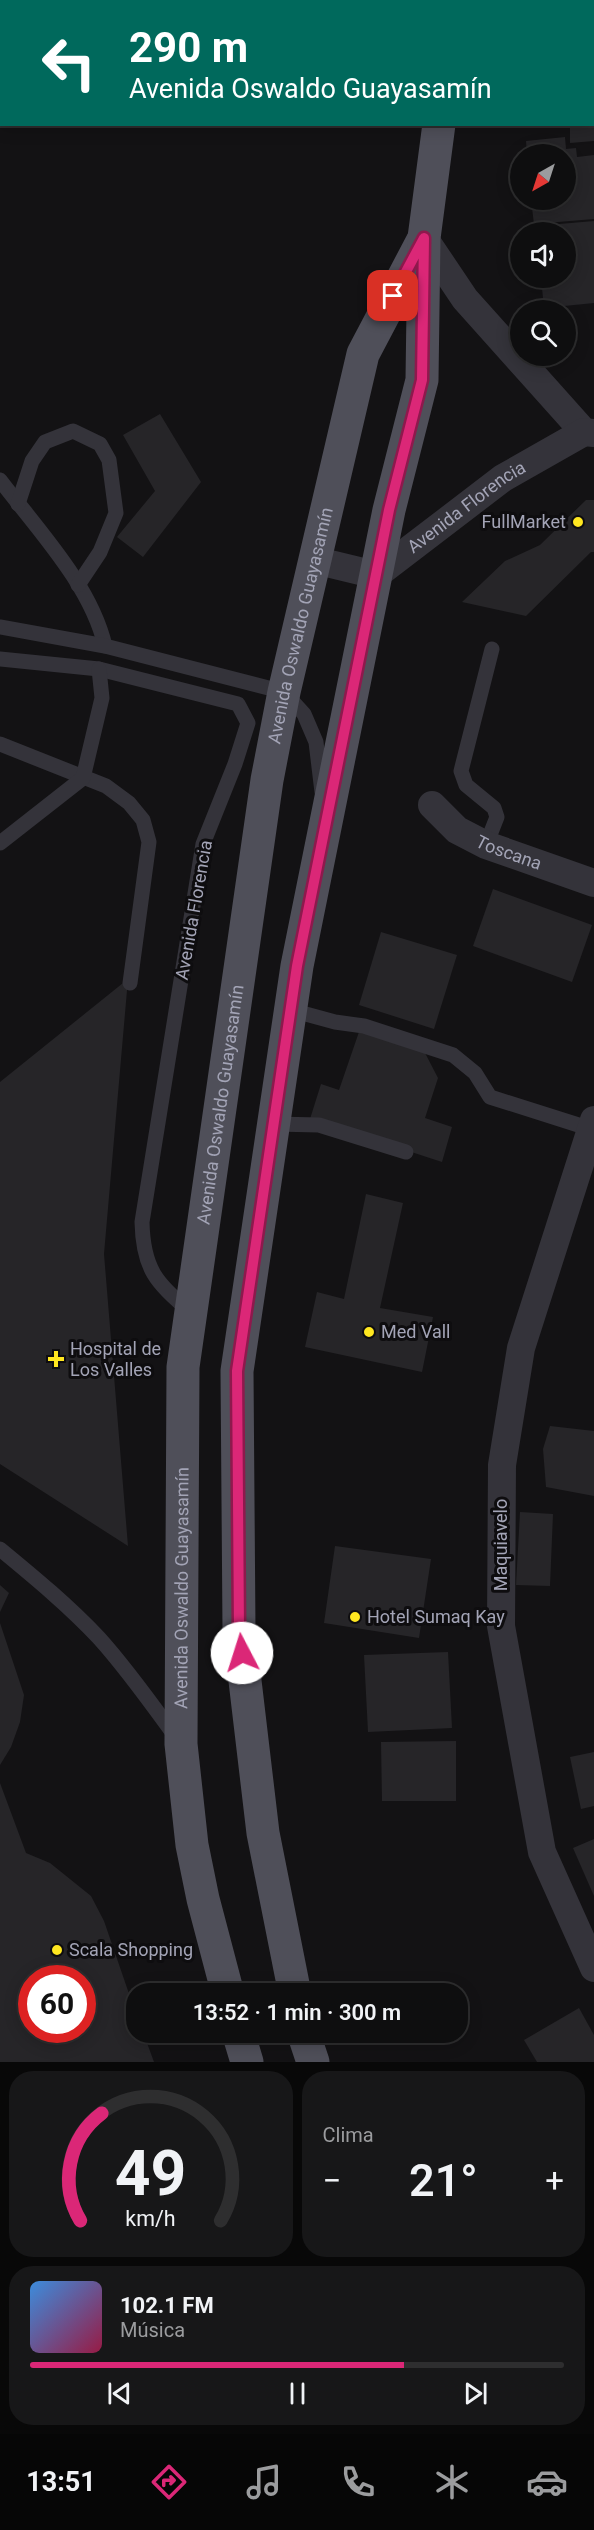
<!DOCTYPE html>
<html lang="es">
<meta charset="utf-8">
<style>
:root{--surface:#0e0e0f;--page:#171718;--text:#f1f3f6;--muted:#9b9c9e;--line:#2e2e2f;--accent:#db2777}
body{margin:0;font-family:Roboto,sans-serif;background:var(--page);color:var(--text);height:100vh;display:flex;flex-direction:column;font-size:22px;white-space:nowrap}
*{box-sizing:border-box;margin:0}
p{font-size:20px;color:var(--muted)}
.icon{flex:none;width:33px;height:33px;fill:none;stroke:currentColor;stroke-width:2;stroke-linecap:round;stroke-linejoin:round}
.map{position:relative;height:2062px;overflow:hidden}
.details{display:flex;flex-direction:column;gap:9px;padding:9px;background:#080808;flex:1}
.details>*{flex:none}
.guide{position:absolute;left:0px;top:0px;width:594px;height:126px;box-shadow:0 3px 15px #0003,0 0 0 2px var(--line);background:#00695c;color:#fff;overflow:hidden}
.needle{width:39px;rotate:219deg}
.buttons{position:absolute;left:510px;top:144px;display:grid;gap:12px}
.buttons a{display:grid;place-items:center;width:66px;height:66px;border-radius:50%;background:var(--surface);box-shadow:0 3px 15px #0003,0 0 0 2px var(--line);font-size:30px}
.speed{position:absolute;left:18px;top:1965px;display:flex;gap:12px;font-size:30px;font-weight:700;text-align:center}
.speed>*{display:grid;place-content:center;width:78px;height:78px;border-radius:50%;background:var(--surface);box-shadow:0 3px 15px #0003,0 0 0 2px var(--line);line-height:1}
.speed .limit{border:9px solid #d22;background:#fff;color:#111}
.pin{position:absolute;display:grid;place-items:center;width:51px;height:51px;color:#fff;margin:-26px;border-radius:12px;box-shadow:0 3px 9px #0006}
.me{position:absolute;width:66px;margin:-33px;rotate:355deg;stroke-linejoin:round;filter:drop-shadow(0 0 4px #0008)}
.turn{display:flex;align-items:center;gap:21px;height:126px;padding:0 30px;font-size:27px}
.turn .icon{width:78px;height:78px;stroke-width:2.5}
.turn b{display:block;font-size:42px;line-height:51px}
.big{font-size:45px;font-weight:600;line-height:1.1}
.details .tile{flex:1;display:flex;flex-direction:column;justify-content:center;gap:9px;min-width:0;padding:0 21px;border-radius:24px;background:var(--page)}
.details .dial{align-items:center;gap:0}
.dial svg{height:156px;overflow:visible;fill:none;stroke:var(--line);stroke-width:7;stroke-linecap:round;text-anchor:middle}
.dial text{fill:var(--text);stroke:none}
.song{display:flex;align-items:center;gap:18px}
.cover{width:72px;height:72px;border-radius:9px;background:linear-gradient(135deg,hsl(210 70% 55%),hsl(340 70% 35%))}
.played{height:6px;border-radius:3px;background:linear-gradient(90deg,var(--accent) 70%,var(--line) 70%)}
.keys{display:flex;justify-content:space-around;direction:ltr}
.heat{display:flex;justify-content:space-between;align-items:center;font-size:33px;direction:ltr}
.details .tiles{flex:1;display:grid;gap:9px;grid-template-columns:1fr 1fr}
.tile:last-child{grid-column:span 2}
.trip{position:absolute;left:126px;top:1983px;width:342px;height:60px;border-radius:24px;background:var(--surface);box-shadow:0 3px 15px #0003,0 0 0 2px var(--line);font-weight:600;line-height:60px;text-align:center}
.tabs{display:flex;height:96px;justify-content:space-around;align-items:center;background:#060606;color:var(--muted)}
.tabs .icon{width:42px;height:42px}
.tabs .selected{color:var(--accent)}
.tabs b{font-size:27px;color:var(--text)}
.map>svg:first-child{display:block}
.building{fill:#262528;fill-rule:evenodd}
.lines{fill:none;stroke-linecap:round;stroke-linejoin:round}
.service{stroke:#34333a;stroke-width:15}
.minor{stroke:#34333a;stroke-width:28}
.primary{stroke:#4f4f59;stroke-width:33}
.route-casing{stroke:#8e194d;stroke-width:15}
.route{stroke:#db2777;stroke-width:10}
.poi-dot{fill:#ffe720;stroke:#0e0d0f;stroke-width:2}
.labels{text-anchor:middle;stroke-width:6;stroke-linejoin:round;paint-order:stroke}
.street-label{font-size:18px;fill:#a3a4b6;stroke:#0e0d0f}
.poi-label{font-size:18px;fill:#a3a4b6;stroke:#0e0d0f;text-anchor:start}
</style>
<div class="map">
<svg width="594" height="2062" viewBox="0 0 594 2062">
<rect width="100%" height="100%" fill="#131214"/>
<g class="building">
<path d="M570,124H594V141L570,143Z"/>
<path d="M565,137L566,149L576,148L577,157L594,155V219L534,224L531,200H566V154H527L526,141Z"/>
<path d="M594,221V303L544,308L541,278H566V232H537L536,226Z"/>
<path d="M160,414L201,482L143,557L117,537L155,491L123,435Z"/>
<path d="M586,500H594V552H591L526,616L462,602L505,561L540,545Z"/>
<path d="M493,889L592,925L572,982L473,946Z"/>
<path d="M381,932L457,955L434,1029L359,1005Z"/>
<path d="M128,979L104,1254L128,1546L0,1464V1082Z"/>
<path d="M360,1029L424,1051L438,1078L425,1118L452,1127L442,1162L310,1119L321,1084L339,1090Z"/>
<path d="M366,1194L403,1203L380,1308L433,1317L422,1372L305,1347L317,1292L344,1299Z"/>
<path d="M550,1426L594,1431V1496L546,1487L543,1449Z"/>
<path d="M520,1512L553,1514L550,1586L516,1585Z"/>
<path d="M335,1546L431,1559L419,1638L324,1623Z"/>
<path d="M0,1585L9,1593L0,1612Z"/>
<path d="M0,1623L24,1695L20,1722L11,1747L0,1765Z"/>
<path d="M448,1652L452,1728L368,1732L364,1655Z"/>
<path d="M456,1741V1801H382L381,1742Z"/>
<path d="M594,1752V1806L581,1809L570,1757Z"/>
<path d="M0,1783L26,1853L50,1863L91,1896L104,1921L136,2014V2032H143L154,2062H0ZM32,1978H82V2030H32Z"/>
<path d="M594,1839V1896L573,1848Z"/>
<path d="M579,2008L594,2035V2062H537L524,2040Z"/>
</g>
<g class="lines">
<g class="service">
<path d="M0,480C37,529 91,585 105,646"/>
<path d="M18,504L32,461L45,442L73,431L100,444L109,460L116,513L100,552L78,585"/>
<path d="M0,627L105,646L284,692L304,714L316,742L322,792"/>
<path d="M0,659L99,669L238,704L248,723L235,764L203,844L142,1222C143,1268 156,1284 191,1312"/>
<path d="M0,744L106,786L129,803L143,820L149,842L130,983"/>
<path d="M0,843L83,778L102,698L99,669"/>
<path d="M486,845L497,817L494,808L466,785L461,771L492,649"/>
<path d="M291,1010L335,1022L364,1026L453,1055L475,1073L490,1097L591,1129"/>
<path d="M275,1124L319,1125L406,1152"/>
<path d="M0,1549C34,1577 69,1606 99,1638C127,1669 151,1703 175,1736"/>
</g>
<g class="minor">
<path d="M424,238L465,299L584,432L594,433"/>
<path id="s1" d="M314,560L376,575L503,478L584,432"/>
<path id="s2" d="M432,805L457,830L486,845L594,883"/>
<path d="M594,1120L521,1348L502,1465L501,1626L542,1852L594,1968"/>
</g>
<g class="primary">
<path d="M455,2V0"/>
<path id="s3" d="M228,1994L203,1899L192,1845L181,1744L183,1367L267,780L284,692L363,354L422,242"/>
<path d="M295,1994L263,1833L239,1630L237,1371L297,966L389,510L422,380L424,238L439,124"/>
<path d="M238,2032L247,2062"/>
<path d="M303,2032L313,2062"/>
</g>
</g>
<g class="lines">
<g class="route-casing">
<path id="route" d="M242,1653L239,1630L237,1371L297,966L389,510L422,380L424,238L393,296"/>
</g>
<use href="#route" class="route"/>
</g>
<g class="poi-dot">
<circle cx="578" cy="522" r="6"/>
<circle cx="369" cy="1332" r="6"/>
<path d="M53 1350h6v6h6v6h-6v6h-6v-6h-6v-6h6z"/>
<circle cx="355" cy="1617" r="6"/>
<circle cx="57" cy="1950" r="6"/>
</g>
<g class="labels">
<g class="street-label">
<text dy="6" stroke="none"><textPath href="#s1" startOffset="177">Avenida Florencia</textPath></text>
<text dy="6" stroke="none"><textPath href="#s3" startOffset="1383">Avenida Oswaldo Guayasamín</textPath></text>
<text dy="6" stroke="none"><textPath href="#s2" startOffset="92">Toscana</textPath></text>
<text transform="translate(194 910) rotate(-80)" y="6">Avenida Florencia</text>
<text dy="6" stroke="none"><textPath href="#s3" startOffset="897">Avenida Oswaldo Guayasamín</textPath></text>
<text transform="translate(501 1545) rotate(-90)" y="6">Maquiavelo</text>
<text dy="6" stroke="none"><textPath href="#s3" startOffset="411">Avenida Oswaldo Guayasamín</textPath></text>
</g>
<g class="poi-label">
<text x="566" y="528" text-anchor="end">FullMarket</text>
<text x="381" y="1338">Med Vall</text>
<text x="70" y="1355">Hospital de<tspan x="70" dy="21">Los Valles</tspan></text>
<text x="367" y="1623">Hotel Sumaq Kay</text>
<text x="69" y="1956">Scala Shopping</text>
</g>
</g>
</svg>
<div class="buttons">
<a><svg class="needle" viewBox="-14 -14 28 28"><path d="M0-13l5 13h-10z" fill="#e53935"/><path d="M0 13l5-13h-10z" fill="#9b9c9e"/></svg></a>
<a><svg class="icon" aria-label="sound" viewBox="0 0 24 24"><path d="M4 9h4l5-4v14l-5-4H4zM17 9q2 3 0 6"/></svg></a>
<a><svg class="icon" aria-label="search" viewBox="0 0 24 24"><circle cx="10" cy="10" r="6"/><path d="M15 15l6 6"/></svg></a>
</div>
<div class="speed"><div class="limit">60</div></div>
<div class="pin" style="left:393px;top:296px;background:#d93025"><svg class="icon" aria-label="arrive" viewBox="0 0 24 24"><path d="M6 21V4h12l-3 4 3 4H6"/></svg></div>
<svg class="me" style="left:242px;top:1653px" viewBox="-20 -20 40 40"><circle r="19" fill="#fff"/><path d="M0-13L10 11 0 6-10 11z" fill="#db2777"/></svg>
<div class="trip">13:52 · 1 min · 300 m</div>
<div class="guide">
<div class="turn"><svg class="icon" aria-label="left" viewBox="0 0 24 24"><path d="M17 20v-9H6M10 6l-5 5 5 5"/></svg><div><b>290 m</b>Avenida Oswaldo Guayasamín</div></div>
</div>
</div>
<section class="details">
<div class="tiles">
<div class="tile dial"><svg viewBox="0 0 100 80">
<path d="M14 69A42 42 0 1 1 86 69"/>
<path d="M14 69A42 42 0 0 1 25 14" stroke="#db2777"/>
<text x="50" y="56" font-size="32" font-weight="700">49</text>
<text x="50" y="72" font-size="11">km/h</text>
</svg></div>
<div class="tile"><p>Clima</p>
<div class="heat"><a>−</a><b class="big">21°</b><a>+</a></div>
</div>
<div class="tile">
<div class="song"><i class="cover"></i><div><b>102.1 FM</b><p>Música</p></div></div>
<div class="played"></div>
<div class="keys"><svg class="icon" aria-label="previous" viewBox="0 0 24 24"><path d="M18 5L8 12l10 7zM5 5v14"/></svg><svg class="icon" aria-label="pause" viewBox="0 0 24 24"><path d="M8 5v14M16 5v14"/></svg><svg class="icon" aria-label="next" viewBox="0 0 24 24"><path d="M6 5l10 7-10 7zM19 5v14"/></svg></div>
</div>
</div>
</section>
<nav class="tabs">
<b>13:51</b>
<svg class="icon selected" aria-label="directions" viewBox="0 0 24 24"><path d="M12 3l9 9-9 9-9-9zM9 14v-3h6M13 9l2 2-2 2"/></svg>
<svg class="icon" aria-label="music" viewBox="0 0 24 24"><path d="M9 18V5l10-2v13"/><circle cx="6" cy="18" r="3"/><circle cx="16" cy="16" r="3"/></svg>
<svg class="icon" aria-label="phone" viewBox="0 0 24 24"><path d="M5 4h4l2 5-3 2q2 4 5 5l2-3 5 2v4C11 20 4 13 5 4z"/></svg>
<svg class="icon" aria-label="climate" viewBox="0 0 24 24"><path d="M12 3v18M4 7l16 10M4 17L20 7"/></svg>
<svg class="icon" aria-label="car" viewBox="0 0 24 24"><path d="M5 17H2v-5l4-1 3-4h7l3 4 3 1v5h-3M9 17h6M6 11h13"/><circle cx="7" cy="17" r="2"/><circle cx="17" cy="17" r="2"/></svg>
</nav>
